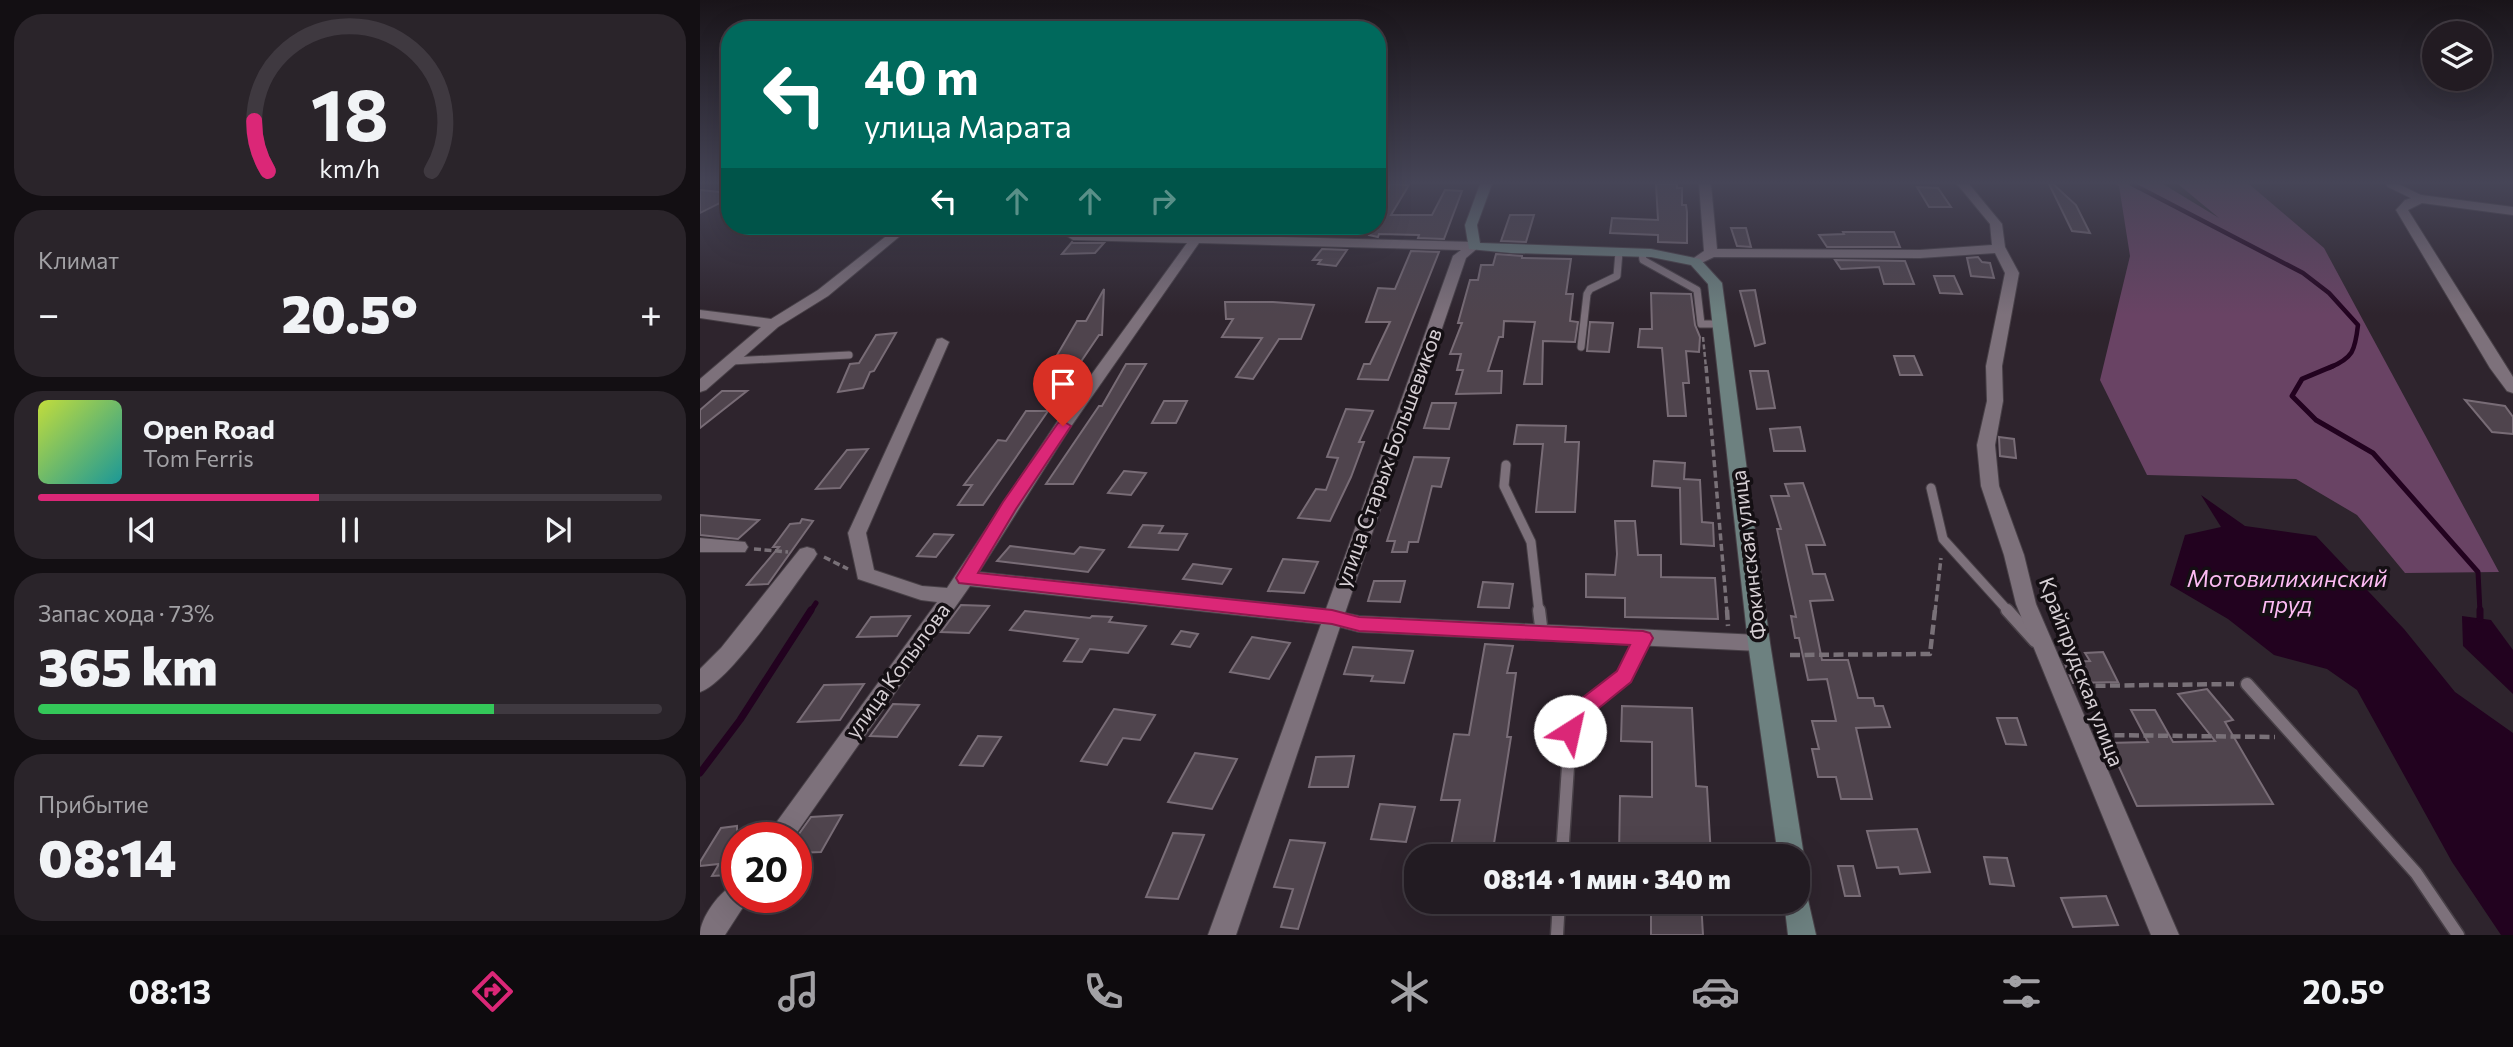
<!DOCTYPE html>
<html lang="ru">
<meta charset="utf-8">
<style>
:root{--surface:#221b22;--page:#2a242a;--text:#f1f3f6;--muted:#a2a1a5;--line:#3f3940;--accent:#db2777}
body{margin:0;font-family:Commissioner,sans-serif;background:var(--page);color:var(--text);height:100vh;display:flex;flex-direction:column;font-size:26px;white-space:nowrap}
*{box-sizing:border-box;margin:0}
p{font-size:23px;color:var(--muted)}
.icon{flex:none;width:38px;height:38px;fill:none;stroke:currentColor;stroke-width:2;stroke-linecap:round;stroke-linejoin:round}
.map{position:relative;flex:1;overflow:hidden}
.details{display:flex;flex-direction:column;gap:14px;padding:14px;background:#130f13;width:700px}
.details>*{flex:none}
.hud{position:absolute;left:21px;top:21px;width:665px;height:214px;border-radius:28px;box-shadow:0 7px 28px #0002,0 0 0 2px var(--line);background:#00695c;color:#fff;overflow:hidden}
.controls{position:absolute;left:1722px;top:21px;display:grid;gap:14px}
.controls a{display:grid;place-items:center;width:70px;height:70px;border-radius:50%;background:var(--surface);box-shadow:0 7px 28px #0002,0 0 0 2px var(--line);font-size:35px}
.speed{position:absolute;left:21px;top:822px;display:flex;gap:14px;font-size:35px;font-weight:700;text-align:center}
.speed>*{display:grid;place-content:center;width:91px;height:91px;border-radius:50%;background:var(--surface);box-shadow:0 7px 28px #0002,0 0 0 2px var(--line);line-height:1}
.speed .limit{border:10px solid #d22;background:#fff;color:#111}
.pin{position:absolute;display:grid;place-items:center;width:60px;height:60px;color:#fff;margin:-72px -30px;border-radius:50% 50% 50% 0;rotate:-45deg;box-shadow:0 0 7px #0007}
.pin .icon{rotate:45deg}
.me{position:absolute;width:77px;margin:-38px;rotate:35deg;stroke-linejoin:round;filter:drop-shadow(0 0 5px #0008)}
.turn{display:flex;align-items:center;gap:24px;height:147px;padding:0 28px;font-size:32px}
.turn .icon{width:91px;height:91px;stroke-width:2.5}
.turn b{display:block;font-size:49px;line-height:60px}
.lanes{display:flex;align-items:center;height:66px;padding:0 28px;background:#0003;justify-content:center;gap:35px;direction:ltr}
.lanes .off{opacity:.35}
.big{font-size:52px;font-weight:800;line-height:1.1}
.details .tile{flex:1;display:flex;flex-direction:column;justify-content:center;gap:10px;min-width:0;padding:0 24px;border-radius:28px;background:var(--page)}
.details .dial{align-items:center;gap:0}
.dial svg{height:182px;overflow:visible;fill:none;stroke:var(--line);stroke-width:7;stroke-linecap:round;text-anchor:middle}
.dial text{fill:var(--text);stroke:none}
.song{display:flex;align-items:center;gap:21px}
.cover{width:84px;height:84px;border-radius:10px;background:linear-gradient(135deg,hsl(70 70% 55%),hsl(180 70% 35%))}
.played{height:7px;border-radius:4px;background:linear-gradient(90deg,var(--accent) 45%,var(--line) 45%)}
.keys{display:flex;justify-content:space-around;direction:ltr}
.heat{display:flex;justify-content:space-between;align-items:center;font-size:38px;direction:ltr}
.charge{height:10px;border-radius:5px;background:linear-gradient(90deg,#34c759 73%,var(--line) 0)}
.trip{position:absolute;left:704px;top:844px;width:406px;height:70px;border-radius:28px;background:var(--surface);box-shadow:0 7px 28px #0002,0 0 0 2px var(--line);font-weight:800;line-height:70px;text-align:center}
.tabs{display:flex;height:112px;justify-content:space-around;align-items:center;background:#0e0b0e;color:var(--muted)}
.tabs .icon{width:49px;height:49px}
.tabs .selected{color:var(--accent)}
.tabs b{font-size:32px;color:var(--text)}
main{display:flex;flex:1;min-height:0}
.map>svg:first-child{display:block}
.forest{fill:#694364}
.water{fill:#22021f}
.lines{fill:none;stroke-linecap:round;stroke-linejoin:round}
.stream-far2{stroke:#22021f;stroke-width:4.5}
.stream-far1{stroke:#22021f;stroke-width:5}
.stream{stroke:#22021f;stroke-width:7}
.building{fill:#4f444d;stroke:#786c76;stroke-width:2}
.service-far2-casing{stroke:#484047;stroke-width:9}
.service-far1-casing{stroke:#484047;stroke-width:11}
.service-casing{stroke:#484047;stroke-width:15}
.minor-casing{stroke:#484047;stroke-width:2}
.secondary-casing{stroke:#484047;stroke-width:2}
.path-far2{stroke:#797178;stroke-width:2.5;stroke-dasharray:5 2.5;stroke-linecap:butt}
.path-far1{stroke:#797178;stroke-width:3.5;stroke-dasharray:7 3.5;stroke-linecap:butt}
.path{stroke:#797178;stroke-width:4.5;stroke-dasharray:10 4.5;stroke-linecap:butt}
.service-far2{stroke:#7d717b;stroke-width:7}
.service-far1{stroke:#7d717b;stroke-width:9}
.service{stroke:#7d717b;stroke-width:12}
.minor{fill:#7d717b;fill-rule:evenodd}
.secondary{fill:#6d8180;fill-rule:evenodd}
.route{fill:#db2777;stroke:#8e194d;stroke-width:2}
.labels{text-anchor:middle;stroke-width:7;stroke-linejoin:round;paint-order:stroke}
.street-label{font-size:21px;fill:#d6cfd4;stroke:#140f13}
.water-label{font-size:23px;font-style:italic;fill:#fcbbf3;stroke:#140f13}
</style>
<main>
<section class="details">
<div class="tile dial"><svg viewBox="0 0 100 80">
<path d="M14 69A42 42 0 1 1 86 69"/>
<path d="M14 69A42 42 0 0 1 8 47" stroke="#db2777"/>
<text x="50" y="56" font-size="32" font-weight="700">18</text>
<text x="50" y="72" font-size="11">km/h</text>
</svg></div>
<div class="tile"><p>Климат</p>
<div class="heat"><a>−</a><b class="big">20.5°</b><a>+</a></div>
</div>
<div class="tile">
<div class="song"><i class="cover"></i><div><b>Open Road</b><p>Tom Ferris</p></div></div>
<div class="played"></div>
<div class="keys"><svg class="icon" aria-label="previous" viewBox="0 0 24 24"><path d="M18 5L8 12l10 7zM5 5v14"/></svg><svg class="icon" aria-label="pause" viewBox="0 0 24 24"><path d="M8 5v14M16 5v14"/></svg><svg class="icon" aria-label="next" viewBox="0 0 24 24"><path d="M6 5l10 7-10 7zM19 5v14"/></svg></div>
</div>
<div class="tile"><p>Запас хода · 73%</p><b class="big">365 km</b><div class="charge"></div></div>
<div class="tile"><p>Прибытие</p><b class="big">08:14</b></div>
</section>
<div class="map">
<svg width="1813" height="935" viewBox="0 0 1813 935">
<rect width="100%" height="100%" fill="#2e242d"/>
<path class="forest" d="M1415,184H1463L1519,218L1478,184H1549L1624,248L1799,572L1705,573L1657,515L1596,479L1447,475L1400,380L1430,256L1419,186Z"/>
<g class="water">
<path d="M1501,495L1545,526L1616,536L1704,629L1755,692L1813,733V935H1801L1752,862L1657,690L1627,669L1574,655L1528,619L1470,585L1485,535L1521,527Z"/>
<path d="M1762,616L1791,620L1813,650V694L1763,646Z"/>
</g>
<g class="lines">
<path class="stream-far2" d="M1432,184L1603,273L1629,293L1658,325C1655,351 1653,358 1629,368"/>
<g class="stream-far1">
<path d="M1633,366L1602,379L1592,396L1616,420L1673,453L1778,572L1780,612"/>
<path d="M110,612L116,603"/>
</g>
<g class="stream">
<path d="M1780,610V618"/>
<path d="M0,773L40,720L111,610"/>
</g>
</g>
<g class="building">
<path d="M690,184L709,185L691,215H732L745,190L762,191L744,239L718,238L719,235L679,234L678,237L669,235L673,226H677V215Z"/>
<path d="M956,184H977V188H982V205H986L987,212V243L958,242V235L910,233L912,218L958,220Z"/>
<path d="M1349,184H1353L1376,205L1390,233L1372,231Z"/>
<path d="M1217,187L1238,188L1251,207H1229Z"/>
<path d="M0,190L30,193V198L0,213Z"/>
<path d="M810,215H834L826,242L801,241Z"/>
<path d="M639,226H664L657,236H632Z"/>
<path d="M1031,228H1046L1051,247L1037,246Z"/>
<path d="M1143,232H1194L1200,247H1127L1119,235L1144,234Z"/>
<path d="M372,242L373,243H404L395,253L362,254Z"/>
<path d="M622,249L647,250L636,266L618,264L621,260H613Z"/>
<path d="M711,251L739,252L688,380L658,379L664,364H670L690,322H666L678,288L695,289Z"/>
<path d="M796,254L822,256V258L871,259L866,294H873L870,321L878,322L875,342L843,341L842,384H824L835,322L804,321L803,337H799L788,371H802L801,393L756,394L763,370H757L761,354H750L762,323H758L770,280H778L781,265H793Z"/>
<path d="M1278,257L1282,262L1290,263L1294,278L1271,276L1267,258Z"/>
<path d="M1135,260L1205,261L1214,284H1184L1179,267L1141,269Z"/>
<path d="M1234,276H1254L1262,294L1240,293Z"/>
<path d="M404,289L402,335H399L378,366H384L373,382H350L364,362H353L377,321H386Z"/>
<path d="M1055,290L1065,343L1055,346L1040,291Z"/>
<path d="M951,293L991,294L995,325L1000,337L999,352L986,351L989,383H983L986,416H968L962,348L938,347L940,329H952Z"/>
<path d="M525,302H573L614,305L601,339H579L553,379L536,377L562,338L522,337L533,319H526Z"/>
<path d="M890,322L913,323L909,352L887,351Z"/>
<path d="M196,333L174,371L170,372L163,388L138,392L150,364L159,363L176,335Z"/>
<path d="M1194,356H1214L1222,375H1200Z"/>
<path d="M426,364H446L373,484H346L399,406H402Z"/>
<path d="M1050,371H1068L1075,408L1057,409Z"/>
<path d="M22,391H47L0,428V410Z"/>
<path d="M1765,400L1805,406L1813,417V434L1792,432Z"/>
<path d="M464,401H487L476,423H452Z"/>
<path d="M732,403H756L749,429L724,428Z"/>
<path d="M646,409L673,411L659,442H664L651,477L630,521L598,518L616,489L626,490L638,458L627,457Z"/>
<path d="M326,411H348L283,505H258L272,485H264L298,440L306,441Z"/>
<path d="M817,425L866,426L865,442H879L875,512H836L843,444H814Z"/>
<path d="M1100,427L1105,451H1074L1070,429Z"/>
<path d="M1299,437L1314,439L1316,458L1300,456Z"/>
<path d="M168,449L140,488L116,489L147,450Z"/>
<path d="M714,457L749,458L741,487L732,486L718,542H709L707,552H692L695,541H687Z"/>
<path d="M954,461L985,463L984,479L1000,480L1002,522L1013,523L1014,546L981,544L980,488L952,486Z"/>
<path d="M424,471L446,473L431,495L408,493Z"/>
<path d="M1103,483L1125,545H1106L1113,574H1125L1133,600L1110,601L1122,660H1148L1158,698H1173L1175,706H1183L1190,727L1156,728L1172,799H1141L1136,777H1118L1112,749H1119L1112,721H1136L1127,679L1108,680L1099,638H1095L1091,616L1096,617L1077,529H1081L1071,496H1089L1085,484Z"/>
<path d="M0,515L59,520L38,539L0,535Z"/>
<path d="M102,519L113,521L68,584L47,585L79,547H73L90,524L100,523Z"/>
<path d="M915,521H935L938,555H961V577L1015,578L1018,619L925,617V598L886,597V574L915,575L917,554Z"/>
<path d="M443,525L463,526L459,533L487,534L478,550L429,547Z"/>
<path d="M234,534L253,535L236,557L217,556Z"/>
<path d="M310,546L374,554L380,547L404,550L388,572L297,561Z"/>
<path d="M583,559L618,562L604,593L568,591Z"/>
<path d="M493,564L531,569L522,584L483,579Z"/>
<path d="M674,581H705L700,602L668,601Z"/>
<path d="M783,582L813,584L809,608L778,607Z"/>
<path d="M261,605L289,606L269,633L241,632Z"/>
<path d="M325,611L390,618L392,616L412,617L409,622L446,626L428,653L390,649L382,662L364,661L378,639L310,630Z"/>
<path d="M210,616L197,636L157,637L171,617Z"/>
<path d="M481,631L498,634L490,647L472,644Z"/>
<path d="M552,637L590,643L569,679L530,672Z"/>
<path d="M785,644L813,646L807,673H816L807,737H811L792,856H749L760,800H741L754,734L769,735Z"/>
<path d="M653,647L713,651L704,683L671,681L673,676L644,674Z"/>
<path d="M1403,652L1418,682L1373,683L1364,662L1390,661L1385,653Z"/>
<path d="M164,684L140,720L98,722L124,685Z"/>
<path d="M1507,689L1533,720L1525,722L1573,804L1437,806L1408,743L1448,742L1431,710H1455L1473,742L1515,741L1478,694Z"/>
<path d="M193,704L219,705L197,737L170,736Z"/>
<path d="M922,706L992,708L996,786L1007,787L1011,856H919L920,796L952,797V742L921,741Z"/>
<path d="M414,709L455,715L440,740L423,738L407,765L381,761Z"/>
<path d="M1297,718H1317L1326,745L1306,744Z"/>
<path d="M278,736L301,737L283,766L260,765Z"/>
<path d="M495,753L537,759L512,809L468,802Z"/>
<path d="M654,756L648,787H609L616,757Z"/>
<path d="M680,804L715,807L706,842L671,839Z"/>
<path d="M142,815L121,852L96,853V838L111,817Z"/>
<path d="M37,826V862L30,875L12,876L19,864L0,866V862L21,828Z"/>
<path d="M1217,829L1230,872L1200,874L1198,867L1177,868L1167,831Z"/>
<path d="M473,833L504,835L478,899L446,897Z"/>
<path d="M590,840L625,843L598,929L581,927L593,889L574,887Z"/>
<path d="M1284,857L1307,858L1314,886L1290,884Z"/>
<path d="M1138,866H1153L1160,896H1145Z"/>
<path d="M1406,896L1418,925L1373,927L1361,898Z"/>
<path d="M951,901H1001L1003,935H951Z"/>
</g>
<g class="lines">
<g class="service-far2-casing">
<g id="service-far2">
<path d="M1690,184L1721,199"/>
<path d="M942,253L943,260L997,290L1001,324H1021"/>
<path d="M881,347L887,294L890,289L917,276L919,252"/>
<path d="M32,361L149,355"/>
</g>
</g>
<g class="service-far1-casing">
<g id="service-far1">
<path d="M806,465L804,486L831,542L839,612"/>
<path d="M1231,488L1243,539L1309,612"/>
</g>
</g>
<g class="service-casing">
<g id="service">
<path d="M839,610L842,634"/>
<path d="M1307,610L1335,641"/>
<path d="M1547,684L1716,873L1758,935"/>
<path d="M862,856L871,722L883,708L924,676L943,638"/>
<path d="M857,935L859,901"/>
</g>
</g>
<g class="minor-casing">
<g id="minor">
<path d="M999,184H1011L1017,249L1220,250L1292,245L1290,224L1257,184H1269L1302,224L1305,247L1319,273L1302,366L1303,401L1295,445L1299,486L1324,555L1336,604L1479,935H1451L1316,604L1304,555L1281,486L1277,445L1287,401L1286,366L1305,273L1295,253L1220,258L1014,257L995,266L988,262L1004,251Z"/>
<path d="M1721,195L1813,207V215L1722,203L1708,210L1813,377V393L1807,391L1790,368L1696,210L1705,200Z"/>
<path d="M199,226H212L128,296L78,327L6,390L0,392V379L61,327L0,318V310L71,319L118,290Z"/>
<path d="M499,226H511L505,235L774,242L780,246L766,258L645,613L659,616L1059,635L1066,637L1070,643L1066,649L1059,651L659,632L640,627L536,935H508L621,624L270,586L93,838H65L237,602L221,600L158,579L148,533L237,339L242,338L249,342L166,533L174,570L222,586L247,588L357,422L487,243L373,240L367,236L369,233L492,235ZM499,243L761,250L753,256L626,609L279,572L370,428Z"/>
<path d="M0,538L45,542L48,547L45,552H0Z"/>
<path d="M107,547L114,549L117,554L114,559C92,588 30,682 0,692V669L21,648L100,549Z"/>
<path d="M37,883V898H49L25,935H0C0,918 20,890 37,883Z"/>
</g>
</g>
<g class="secondary-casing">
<g id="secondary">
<path d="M780,184H792L777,225L780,243L951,249L1000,259L1022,283L1070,643L1104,856L1100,865L1097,866V856H1078L1048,643L1008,284L991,265L951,257L811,253L769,249L765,225Z"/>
<path d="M1097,887L1106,891L1116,935H1088L1084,901H1097Z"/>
</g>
</g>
<path class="path-far2" d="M1003,337L1006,368"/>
<g class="path-far1">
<path d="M1006,366L1027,612"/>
<path d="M54,549L88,552"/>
<path d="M124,557L148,569"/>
<path d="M1235,612L1241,558"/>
</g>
<g class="path">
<path d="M1027,610L1028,626"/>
<path d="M1090,655L1230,654L1235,610"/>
<path d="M1381,686L1534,684"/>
<path d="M1400,735L1575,737"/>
</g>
<use href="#service-far2" class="service-far2"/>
<use href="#service-far1" class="service-far1"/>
<use href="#service" class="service"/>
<use href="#minor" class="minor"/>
<use href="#secondary" class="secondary"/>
</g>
<linearGradient id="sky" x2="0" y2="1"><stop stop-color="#191419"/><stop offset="0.58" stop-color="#464557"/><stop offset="1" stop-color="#464557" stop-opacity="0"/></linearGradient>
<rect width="1813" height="315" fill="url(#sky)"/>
<path class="route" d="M363,421L371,426L316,509L278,573L632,610L659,617L943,631L950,633L953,638L931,682L884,720L877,737L870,740L862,737L859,731L868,709L917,671L930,645L659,631L632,624L259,583L256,578L303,502L358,423Z"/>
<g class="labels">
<g class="street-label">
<text transform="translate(689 458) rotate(-70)" y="7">улица Старых Большевиков</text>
<text transform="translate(1049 555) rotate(-97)" y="7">Фокинская улица</text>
<text transform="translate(198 671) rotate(-54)" y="7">улица Копылова</text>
<text transform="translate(1381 672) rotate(69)" y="7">Крайпрудская улица</text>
</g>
<g class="water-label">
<text x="1587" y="587">Мотовилихинский<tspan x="1587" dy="26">пруд</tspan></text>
</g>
</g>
</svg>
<div class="controls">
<a><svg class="icon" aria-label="layers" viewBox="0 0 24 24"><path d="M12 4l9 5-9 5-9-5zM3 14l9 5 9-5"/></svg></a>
</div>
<div class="speed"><div class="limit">20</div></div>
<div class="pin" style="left:363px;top:426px;background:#d93025"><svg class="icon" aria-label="arrive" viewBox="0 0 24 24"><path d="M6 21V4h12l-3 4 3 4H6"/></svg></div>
<svg class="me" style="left:870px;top:731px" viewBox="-20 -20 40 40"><circle r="19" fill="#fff"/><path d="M0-13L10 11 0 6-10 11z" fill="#db2777"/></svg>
<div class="trip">08:14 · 1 мин · 340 m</div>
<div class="hud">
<div class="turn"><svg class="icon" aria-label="left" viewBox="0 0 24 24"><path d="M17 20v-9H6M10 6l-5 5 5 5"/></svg><div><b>40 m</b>улица Марата</div></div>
<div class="lanes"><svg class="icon" aria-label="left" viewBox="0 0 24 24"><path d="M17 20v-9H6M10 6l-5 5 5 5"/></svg><svg class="icon off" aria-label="ahead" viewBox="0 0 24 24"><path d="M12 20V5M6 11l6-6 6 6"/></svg><svg class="icon off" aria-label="ahead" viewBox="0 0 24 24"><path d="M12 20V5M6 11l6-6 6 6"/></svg><svg class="icon off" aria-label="right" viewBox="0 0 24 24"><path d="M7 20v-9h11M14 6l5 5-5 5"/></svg></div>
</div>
</div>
</main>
<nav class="tabs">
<b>08:13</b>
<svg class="icon selected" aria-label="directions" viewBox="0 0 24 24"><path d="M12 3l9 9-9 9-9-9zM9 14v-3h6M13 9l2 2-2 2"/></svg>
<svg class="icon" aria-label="music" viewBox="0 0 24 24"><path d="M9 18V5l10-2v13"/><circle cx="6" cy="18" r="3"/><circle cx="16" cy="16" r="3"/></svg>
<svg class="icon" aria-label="phone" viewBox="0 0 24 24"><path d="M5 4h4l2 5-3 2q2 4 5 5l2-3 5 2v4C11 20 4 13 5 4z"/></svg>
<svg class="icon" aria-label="climate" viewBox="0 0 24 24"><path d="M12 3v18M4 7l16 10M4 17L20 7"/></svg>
<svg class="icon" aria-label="car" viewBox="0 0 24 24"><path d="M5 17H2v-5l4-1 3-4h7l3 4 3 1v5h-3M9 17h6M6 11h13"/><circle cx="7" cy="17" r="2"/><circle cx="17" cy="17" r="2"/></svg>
<svg class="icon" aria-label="filters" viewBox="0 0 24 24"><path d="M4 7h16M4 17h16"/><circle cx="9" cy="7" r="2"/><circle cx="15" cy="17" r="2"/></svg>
<b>20.5°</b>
</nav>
